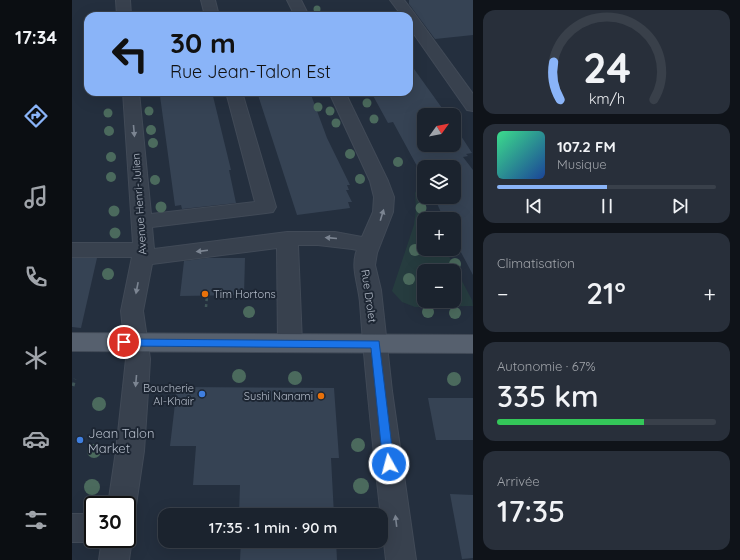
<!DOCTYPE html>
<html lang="fr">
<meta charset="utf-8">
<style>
:root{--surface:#1b232e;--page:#282f3a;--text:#f1f3f6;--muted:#a0a4aa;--line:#39404a;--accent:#8ab4f8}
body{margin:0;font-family:Quicksand,sans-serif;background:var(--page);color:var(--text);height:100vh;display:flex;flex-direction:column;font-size:15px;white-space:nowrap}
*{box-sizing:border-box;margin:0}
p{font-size:13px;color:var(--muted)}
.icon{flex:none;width:22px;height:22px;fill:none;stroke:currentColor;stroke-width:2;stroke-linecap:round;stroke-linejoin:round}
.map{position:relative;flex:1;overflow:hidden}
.details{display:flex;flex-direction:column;gap:10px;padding:10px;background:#0f1319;width:267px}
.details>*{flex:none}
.top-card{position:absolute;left:12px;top:12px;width:329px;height:84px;border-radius:12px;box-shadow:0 4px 16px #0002,0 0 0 1px var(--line);background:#8ab4f8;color:#111;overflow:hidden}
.needle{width:26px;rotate:57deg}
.controls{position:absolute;left:345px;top:108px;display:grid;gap:8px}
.controls a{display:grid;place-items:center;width:44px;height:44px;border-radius:8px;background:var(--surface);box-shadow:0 4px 16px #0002,0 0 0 1px var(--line);font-size:20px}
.speed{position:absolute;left:12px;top:496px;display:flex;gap:8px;font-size:20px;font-weight:700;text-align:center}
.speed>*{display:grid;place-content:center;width:52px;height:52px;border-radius:50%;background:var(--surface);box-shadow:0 4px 16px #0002,0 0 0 1px var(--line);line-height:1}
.speed .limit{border:2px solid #111;border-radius:6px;background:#fff;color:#111}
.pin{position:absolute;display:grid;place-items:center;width:34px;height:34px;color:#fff;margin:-17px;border:2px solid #fff;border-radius:50%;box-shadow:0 1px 4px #0007}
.me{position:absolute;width:44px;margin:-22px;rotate:353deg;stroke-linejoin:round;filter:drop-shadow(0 0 3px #0008)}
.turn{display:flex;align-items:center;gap:14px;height:84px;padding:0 20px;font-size:18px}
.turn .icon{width:52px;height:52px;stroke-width:2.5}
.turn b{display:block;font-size:28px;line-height:34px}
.big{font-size:30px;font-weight:600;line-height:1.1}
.details .tile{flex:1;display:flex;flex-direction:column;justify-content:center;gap:6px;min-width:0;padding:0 14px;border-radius:12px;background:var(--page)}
.details .dial{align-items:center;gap:0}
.dial svg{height:104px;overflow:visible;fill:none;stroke:var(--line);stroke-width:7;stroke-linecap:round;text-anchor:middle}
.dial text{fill:var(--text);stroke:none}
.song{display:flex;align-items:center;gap:12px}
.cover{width:48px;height:48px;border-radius:6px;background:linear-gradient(135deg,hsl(150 70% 55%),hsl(220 70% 35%))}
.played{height:4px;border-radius:2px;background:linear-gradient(90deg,var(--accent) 50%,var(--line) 50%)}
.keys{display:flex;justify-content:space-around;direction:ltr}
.heat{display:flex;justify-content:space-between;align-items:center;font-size:22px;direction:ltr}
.charge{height:6px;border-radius:3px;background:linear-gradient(90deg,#34c759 67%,var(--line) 0)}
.trip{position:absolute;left:86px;top:508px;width:230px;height:40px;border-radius:12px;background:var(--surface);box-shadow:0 4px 16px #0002,0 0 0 1px var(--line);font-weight:600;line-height:40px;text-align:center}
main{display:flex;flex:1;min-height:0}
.tab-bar{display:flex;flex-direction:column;width:72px;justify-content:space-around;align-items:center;background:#0b0e12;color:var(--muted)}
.tab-bar .icon{width:28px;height:28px}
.tab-bar .selected{color:var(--accent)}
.tab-bar b{font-size:18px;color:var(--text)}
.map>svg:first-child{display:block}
.green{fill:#263c3f;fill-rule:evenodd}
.building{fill:#364354}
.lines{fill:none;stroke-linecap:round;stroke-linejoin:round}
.minor-casing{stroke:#414a57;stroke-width:2}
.major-casing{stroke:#414a57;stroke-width:2}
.path-far1{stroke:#3f5557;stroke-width:2.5;stroke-dasharray:3 3;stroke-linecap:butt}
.path{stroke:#3f5557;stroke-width:3;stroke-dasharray:3.5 3.5;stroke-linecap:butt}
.minor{fill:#38414e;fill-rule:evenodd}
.major{fill:#56606e;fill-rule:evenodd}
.tree{fill:#4b6a5d}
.oneway{fill:#7c8592}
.route{fill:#1a73e8;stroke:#114b97}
.food-dot{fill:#e8710a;stroke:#1d2633;stroke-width:1.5}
.shop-dot{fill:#3f7fe0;stroke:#1d2633;stroke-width:1.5}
.labels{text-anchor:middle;stroke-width:4;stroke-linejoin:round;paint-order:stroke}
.street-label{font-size:11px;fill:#b4bcc9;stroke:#1d2633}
.poi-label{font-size:11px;fill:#b4bcc9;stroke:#1d2633;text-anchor:end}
.near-poi-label{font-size:13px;fill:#b4bcc9;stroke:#1d2633;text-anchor:start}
</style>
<main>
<nav class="tab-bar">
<b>17:34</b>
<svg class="icon selected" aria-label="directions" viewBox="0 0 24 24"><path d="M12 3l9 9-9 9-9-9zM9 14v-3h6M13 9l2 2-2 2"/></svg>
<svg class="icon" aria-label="music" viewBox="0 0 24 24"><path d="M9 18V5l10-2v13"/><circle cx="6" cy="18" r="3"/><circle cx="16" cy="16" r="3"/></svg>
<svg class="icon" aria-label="phone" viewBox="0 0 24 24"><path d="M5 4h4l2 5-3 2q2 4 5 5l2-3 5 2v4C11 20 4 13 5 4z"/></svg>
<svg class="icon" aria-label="climate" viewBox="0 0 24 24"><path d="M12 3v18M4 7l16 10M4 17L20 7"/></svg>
<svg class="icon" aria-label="car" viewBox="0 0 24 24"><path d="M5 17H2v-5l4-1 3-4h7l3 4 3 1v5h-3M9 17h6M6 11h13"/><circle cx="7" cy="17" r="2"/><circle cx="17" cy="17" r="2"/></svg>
<svg class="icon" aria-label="filters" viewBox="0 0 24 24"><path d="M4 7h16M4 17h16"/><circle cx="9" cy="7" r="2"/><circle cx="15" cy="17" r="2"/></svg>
</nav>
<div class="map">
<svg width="401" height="560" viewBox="0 0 401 560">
<rect width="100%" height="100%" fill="#242f3e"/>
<path class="green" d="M343,191L357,219H352V249H373L400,300L401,306L343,307L330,302L320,291L342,225L344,210ZM352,271H382V301H352Z"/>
<g class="building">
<path d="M337,0H401V35L363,39L337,4Z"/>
<path d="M337,62L375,115H352V145H382V125L400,153L394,154L396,156L391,157L401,170V275L382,239V219H372L362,197H382V167H352V179L321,122L316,123L299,92H337Z"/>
<path d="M93,92H140L159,170H157L164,203L110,209L109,205L103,206L88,96H93Z"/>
<path d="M185,92H238L255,138L278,185H275L277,190H274L280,202H276L278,208L225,215Z"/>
<path d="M0,258H25L9,328L0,327Z"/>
<path d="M135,258H173L172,295L108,296L112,261Z"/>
<path d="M105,387L262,388L267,458H259L262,515H167L168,485H121L124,446H98Z"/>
<path d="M356,398H401V440H364Z"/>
<path d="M378,494L401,495V558L390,559Z"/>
<path d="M169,541H264L265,560H168Z"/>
</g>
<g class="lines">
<g class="minor-casing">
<g id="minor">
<path d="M44,0H58L59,16H45Z"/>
<path d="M129,0H143L147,16H133Z"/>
<path d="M215,0H229L237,16H223Z"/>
<path d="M318,0H332L342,13L401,94V111L395,110L337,27V16H330Z"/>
<path d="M51,92H67L79,214L183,202L154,92H170L204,207L201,212L194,213L80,227L82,249L215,232H263L290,237L301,212L302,197L298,181L257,92H273L316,181L322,197L321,212L305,253L303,265L309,290L320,391L344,560H314C304,475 294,389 288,303C287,286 278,267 285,250L280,249L246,245H226L230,343L226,350L218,352L210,350L206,343L205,248L80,264L71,311L78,359L77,377L72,451L64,505L60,515L55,517V505H36L44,451L54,359L49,311L60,257H0V243H61Z"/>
<path d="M0,514H21V539H29L21,542H0Z"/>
<path d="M56,529L60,539L57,560H27L30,539H55Z"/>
</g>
</g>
<g class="major-casing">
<path id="major" d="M0,333L401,335V353L0,351Z"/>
</g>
<path class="path-far1" d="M134,307L135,296"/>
<path class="path" d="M1,386L3,379"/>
<use href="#minor" class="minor"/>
<use href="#major" class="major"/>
</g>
<g class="tree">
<circle cx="245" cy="9" r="3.5"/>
<circle cx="295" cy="103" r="4.5"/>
<circle cx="246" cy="107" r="4.5"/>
<circle cx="77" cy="111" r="4.5"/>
<circle cx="258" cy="111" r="4.5"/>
<circle cx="36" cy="113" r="4.5"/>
<circle cx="302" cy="119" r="4.5"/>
<circle cx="264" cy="123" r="4.5"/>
<circle cx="79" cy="130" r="5"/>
<circle cx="37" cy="131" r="5"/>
<circle cx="81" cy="143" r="5"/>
<circle cx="278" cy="154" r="5"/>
<circle cx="39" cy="157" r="5"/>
<circle cx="326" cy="162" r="5"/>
<circle cx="39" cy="177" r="5"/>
<circle cx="288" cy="179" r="5"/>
<circle cx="83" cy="180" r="5"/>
<circle cx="89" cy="207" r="5.5"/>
<circle cx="349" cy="208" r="5.5"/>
<circle cx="42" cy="211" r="5.5"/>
<circle cx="43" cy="233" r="5.5"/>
<circle cx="343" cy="250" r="6"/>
<circle cx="383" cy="264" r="6"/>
<circle cx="36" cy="274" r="6"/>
<circle cx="337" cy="279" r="6"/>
<circle cx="177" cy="312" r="6"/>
<circle cx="356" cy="312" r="6"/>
<circle cx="383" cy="313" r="6"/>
<circle cx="167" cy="376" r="7"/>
<circle cx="223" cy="378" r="7"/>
<circle cx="382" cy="379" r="7"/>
<circle cx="27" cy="404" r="7"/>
<circle cx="286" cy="445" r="7"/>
<circle cx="22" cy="451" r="7"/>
<circle cx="289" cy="486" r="8"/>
<circle cx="20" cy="487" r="8"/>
</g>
<defs><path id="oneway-solid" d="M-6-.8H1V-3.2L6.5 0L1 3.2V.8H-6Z"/></defs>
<g class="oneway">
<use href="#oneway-solid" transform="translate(62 131) rotate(85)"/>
<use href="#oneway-solid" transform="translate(310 215) rotate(-73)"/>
<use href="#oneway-solid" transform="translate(259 238) rotate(-175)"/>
<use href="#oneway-solid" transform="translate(130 251) rotate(173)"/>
<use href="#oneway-solid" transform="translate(65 288) rotate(101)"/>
<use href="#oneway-solid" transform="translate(64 381) rotate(95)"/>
<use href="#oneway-solid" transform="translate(324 521) rotate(-97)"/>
</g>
<path class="route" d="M52,339L307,341L322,464L321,468L317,469L313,468L311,464L299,348L52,346L47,342Z"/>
<g class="food-dot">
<circle cx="133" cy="294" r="4"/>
<circle cx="249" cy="396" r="4"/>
</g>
<g class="shop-dot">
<circle cx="130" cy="394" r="4"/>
<circle cx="8" cy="440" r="4"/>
</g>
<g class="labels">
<g class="street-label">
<text transform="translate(67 204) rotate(-94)" y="4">Avenue Henri-Julien</text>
<text transform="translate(297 296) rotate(82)" y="4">Rue Drolet</text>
</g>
<g class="poi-label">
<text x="141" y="298" text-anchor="start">Tim Hortons</text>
<text x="122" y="392">Boucherie<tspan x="122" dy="13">Al-Khair</tspan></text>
<text x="241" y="400">Sushi Nanami</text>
</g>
<g class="near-poi-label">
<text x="16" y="438">Jean Talon<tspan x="16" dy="15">Market</tspan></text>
</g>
</g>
</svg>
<div class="controls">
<a><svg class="needle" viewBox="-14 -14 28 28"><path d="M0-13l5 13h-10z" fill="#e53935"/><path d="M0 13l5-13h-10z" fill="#a0a4aa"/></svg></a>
<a><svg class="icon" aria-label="layers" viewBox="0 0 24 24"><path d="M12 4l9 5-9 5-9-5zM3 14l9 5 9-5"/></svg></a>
<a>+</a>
<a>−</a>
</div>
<div class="speed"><div class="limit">30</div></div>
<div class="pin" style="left:52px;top:342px;background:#d93025"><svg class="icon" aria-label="arrive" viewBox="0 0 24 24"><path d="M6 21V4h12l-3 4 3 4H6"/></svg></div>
<svg class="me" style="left:317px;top:464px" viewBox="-20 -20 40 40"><circle r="17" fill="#1a73e8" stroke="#fff" stroke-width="3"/><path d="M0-11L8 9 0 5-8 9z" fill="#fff"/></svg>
<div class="trip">17:35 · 1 min · 90 m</div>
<div class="top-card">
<div class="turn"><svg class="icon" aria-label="left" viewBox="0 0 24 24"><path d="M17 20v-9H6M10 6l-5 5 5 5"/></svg><div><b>30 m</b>Rue Jean-Talon Est</div></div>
</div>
</div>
<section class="details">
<div class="tile dial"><svg viewBox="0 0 100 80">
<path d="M14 69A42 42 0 1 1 86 69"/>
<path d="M14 69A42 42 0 0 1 9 40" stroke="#8ab4f8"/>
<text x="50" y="56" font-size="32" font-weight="700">24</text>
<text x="50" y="72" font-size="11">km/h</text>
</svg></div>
<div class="tile">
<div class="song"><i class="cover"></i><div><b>107.2 FM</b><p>Musique</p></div></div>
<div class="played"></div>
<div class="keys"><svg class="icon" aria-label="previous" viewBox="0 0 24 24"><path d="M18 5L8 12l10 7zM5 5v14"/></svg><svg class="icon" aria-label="pause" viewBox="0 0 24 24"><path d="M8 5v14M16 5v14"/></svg><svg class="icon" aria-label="next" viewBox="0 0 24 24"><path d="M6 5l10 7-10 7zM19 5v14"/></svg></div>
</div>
<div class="tile"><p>Climatisation</p>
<div class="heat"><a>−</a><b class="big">21°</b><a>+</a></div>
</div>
<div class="tile"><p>Autonomie · 67%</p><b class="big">335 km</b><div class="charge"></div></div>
<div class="tile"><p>Arrivée</p><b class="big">17:35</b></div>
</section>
</main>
